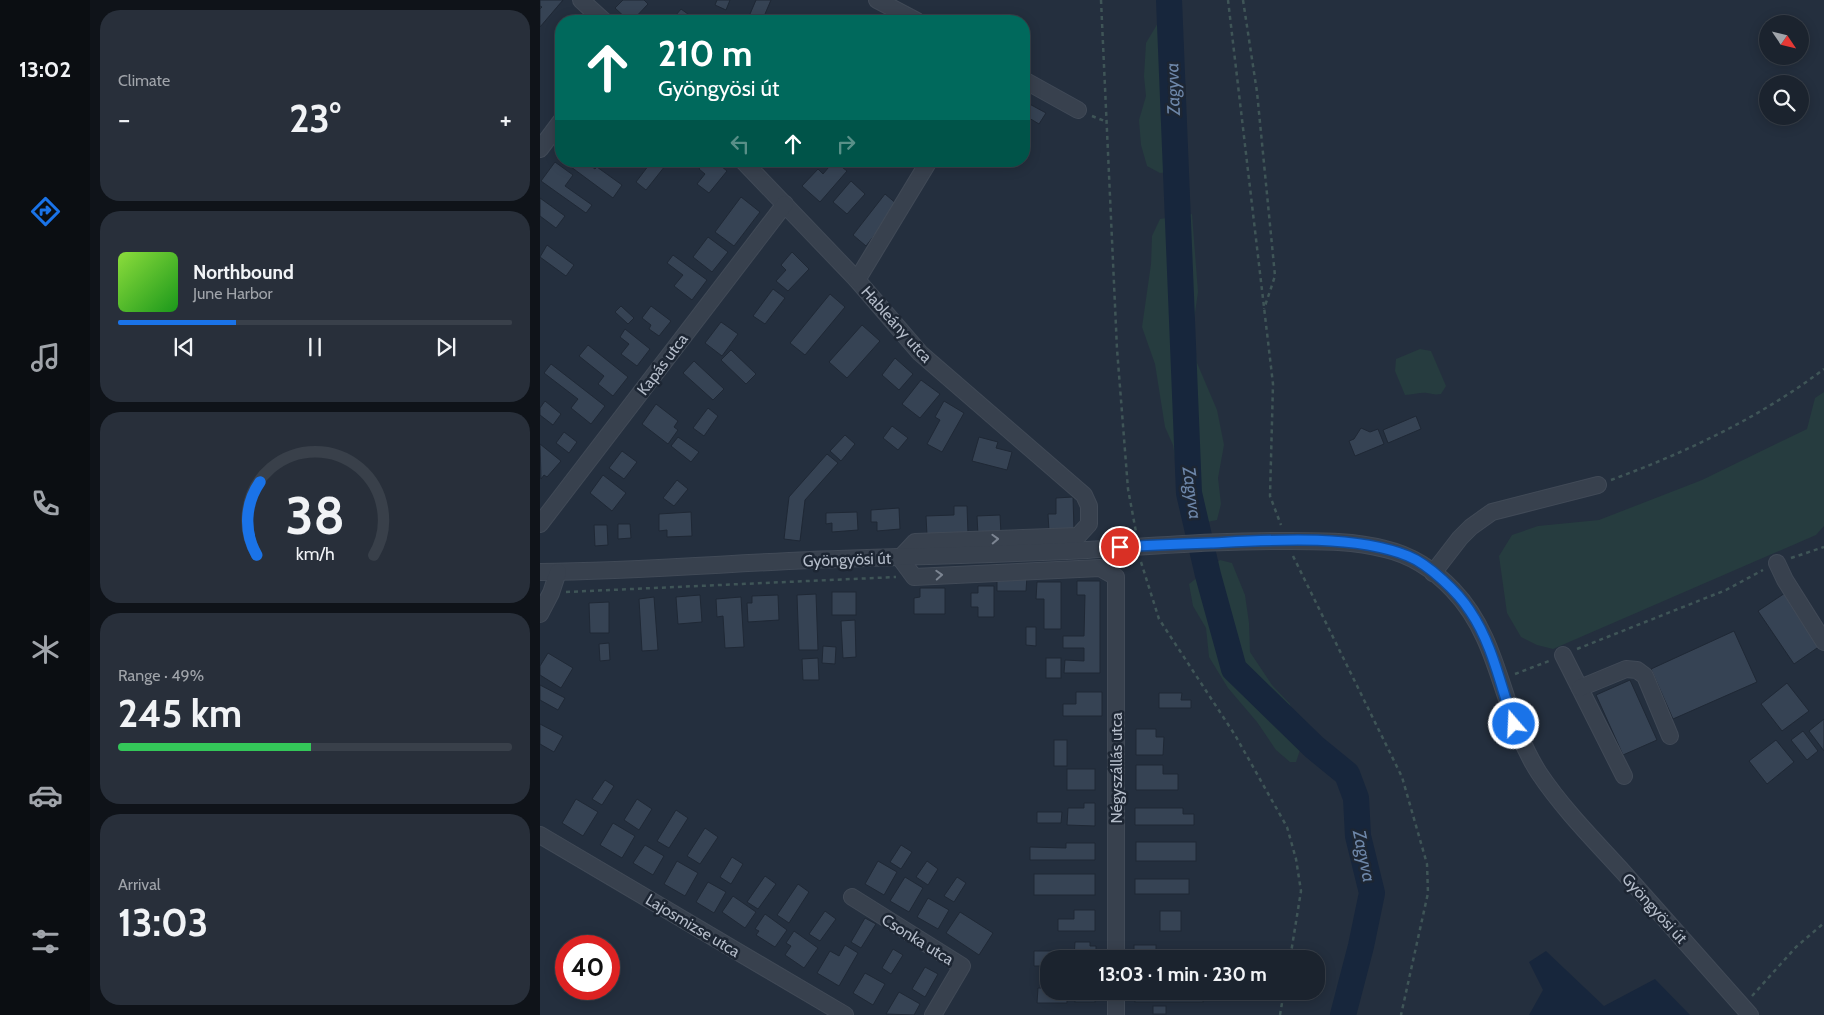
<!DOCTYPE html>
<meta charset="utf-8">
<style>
:root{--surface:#1b232e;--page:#282f3a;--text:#f1f3f6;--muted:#a0a4aa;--line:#39404a;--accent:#1a73e8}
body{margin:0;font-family:Cabin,sans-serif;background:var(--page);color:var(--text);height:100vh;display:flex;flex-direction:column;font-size:19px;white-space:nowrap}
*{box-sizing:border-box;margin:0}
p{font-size:16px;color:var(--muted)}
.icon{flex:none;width:28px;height:28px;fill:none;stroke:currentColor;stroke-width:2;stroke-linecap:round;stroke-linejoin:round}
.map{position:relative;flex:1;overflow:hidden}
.details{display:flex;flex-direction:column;gap:10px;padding:10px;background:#0f1319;width:450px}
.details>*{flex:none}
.guide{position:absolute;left:15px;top:15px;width:475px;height:152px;border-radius:20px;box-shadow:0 2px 12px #0003,0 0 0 1px var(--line);background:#00695c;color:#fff;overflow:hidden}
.needle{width:32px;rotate:125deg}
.controls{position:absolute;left:1219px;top:15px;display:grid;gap:10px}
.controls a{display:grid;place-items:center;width:50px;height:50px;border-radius:50%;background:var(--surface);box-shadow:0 2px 12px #0003,0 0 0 1px var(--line);font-size:25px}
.speed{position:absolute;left:15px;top:935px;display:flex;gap:10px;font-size:25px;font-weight:700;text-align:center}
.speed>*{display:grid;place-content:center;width:65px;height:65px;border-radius:50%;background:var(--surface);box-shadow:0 2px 12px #0003,0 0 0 1px var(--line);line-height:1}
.speed .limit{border:8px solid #d22;background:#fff;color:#111}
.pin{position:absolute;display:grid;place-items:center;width:42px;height:42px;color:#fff;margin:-21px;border:2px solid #fff;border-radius:50%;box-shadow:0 1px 5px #0007}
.me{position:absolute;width:55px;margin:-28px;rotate:341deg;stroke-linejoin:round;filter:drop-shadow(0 0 4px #0008)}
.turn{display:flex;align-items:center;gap:18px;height:105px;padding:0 20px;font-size:22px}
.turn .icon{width:65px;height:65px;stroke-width:2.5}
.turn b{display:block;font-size:35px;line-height:42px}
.lanes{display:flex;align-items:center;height:48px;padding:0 20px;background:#0003;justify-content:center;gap:25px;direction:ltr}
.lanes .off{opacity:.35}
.big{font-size:38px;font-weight:700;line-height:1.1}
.details .tile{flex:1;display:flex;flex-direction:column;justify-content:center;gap:8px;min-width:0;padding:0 18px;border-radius:20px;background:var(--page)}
.details .dial{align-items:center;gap:0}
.dial svg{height:130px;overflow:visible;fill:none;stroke:var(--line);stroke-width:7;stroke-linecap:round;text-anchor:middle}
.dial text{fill:var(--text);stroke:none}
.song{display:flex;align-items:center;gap:15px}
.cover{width:60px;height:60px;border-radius:8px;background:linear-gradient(135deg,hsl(90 70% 55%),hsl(120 70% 35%))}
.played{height:5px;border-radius:2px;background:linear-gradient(90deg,var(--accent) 30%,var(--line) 30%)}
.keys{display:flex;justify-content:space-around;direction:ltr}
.heat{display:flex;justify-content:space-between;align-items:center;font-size:28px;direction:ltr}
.charge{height:8px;border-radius:4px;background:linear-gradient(90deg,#34c759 49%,var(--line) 0)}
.trip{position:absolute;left:500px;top:950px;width:285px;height:50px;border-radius:20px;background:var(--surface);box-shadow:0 2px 12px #0003,0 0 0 1px var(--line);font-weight:700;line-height:50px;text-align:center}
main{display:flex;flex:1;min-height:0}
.dock{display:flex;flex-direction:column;width:90px;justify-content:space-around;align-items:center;background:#0b0e12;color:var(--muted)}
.dock .icon{width:35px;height:35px}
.dock .active{color:var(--accent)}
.dock b{font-size:22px;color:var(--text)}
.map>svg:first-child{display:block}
.green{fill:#263c3f}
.water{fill:#17263c}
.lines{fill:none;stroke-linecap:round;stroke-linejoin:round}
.river{stroke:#17263c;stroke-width:26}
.building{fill:#364354;stroke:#1f2835}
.minor-casing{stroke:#414a57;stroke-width:18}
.path{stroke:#3f5557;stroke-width:2.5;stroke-dasharray:4 4;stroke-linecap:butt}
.minor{stroke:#38414e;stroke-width:16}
.oneway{stroke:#7c8592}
.route-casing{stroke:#114b97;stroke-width:12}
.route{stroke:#1a73e8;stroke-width:9}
.labels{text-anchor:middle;stroke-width:5;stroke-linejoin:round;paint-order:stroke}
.street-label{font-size:16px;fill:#b4bcc9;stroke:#1d2633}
.water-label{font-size:18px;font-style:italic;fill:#6d86a8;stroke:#1d2633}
</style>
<main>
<nav class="dock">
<b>13:02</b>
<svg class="icon active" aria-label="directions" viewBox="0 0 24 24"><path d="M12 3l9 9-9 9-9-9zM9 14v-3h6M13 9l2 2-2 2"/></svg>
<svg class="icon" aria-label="music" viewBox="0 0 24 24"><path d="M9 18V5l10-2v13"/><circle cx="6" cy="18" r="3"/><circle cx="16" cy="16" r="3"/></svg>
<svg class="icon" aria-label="phone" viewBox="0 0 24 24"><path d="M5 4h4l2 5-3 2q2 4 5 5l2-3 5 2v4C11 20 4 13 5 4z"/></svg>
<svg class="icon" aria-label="climate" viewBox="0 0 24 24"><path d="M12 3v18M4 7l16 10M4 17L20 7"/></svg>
<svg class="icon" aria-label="car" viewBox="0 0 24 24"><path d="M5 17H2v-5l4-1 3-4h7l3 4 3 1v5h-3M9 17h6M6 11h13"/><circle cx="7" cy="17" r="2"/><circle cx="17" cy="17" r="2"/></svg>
<svg class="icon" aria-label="filters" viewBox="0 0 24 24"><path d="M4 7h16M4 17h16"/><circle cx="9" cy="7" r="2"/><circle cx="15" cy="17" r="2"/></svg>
</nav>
<section class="details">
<div class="tile"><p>Climate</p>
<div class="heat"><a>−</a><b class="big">23°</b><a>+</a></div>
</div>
<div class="tile">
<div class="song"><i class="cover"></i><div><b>Northbound</b><p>June Harbor</p></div></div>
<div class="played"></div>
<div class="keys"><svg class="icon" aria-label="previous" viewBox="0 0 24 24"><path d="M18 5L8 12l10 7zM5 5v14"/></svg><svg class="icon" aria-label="pause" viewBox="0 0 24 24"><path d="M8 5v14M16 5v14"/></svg><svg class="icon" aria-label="next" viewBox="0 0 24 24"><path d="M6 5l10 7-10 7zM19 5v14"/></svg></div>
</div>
<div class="tile dial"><svg viewBox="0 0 100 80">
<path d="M14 69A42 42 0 1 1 86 69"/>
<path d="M14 69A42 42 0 0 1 16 24" stroke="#1a73e8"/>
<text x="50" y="56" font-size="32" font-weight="700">38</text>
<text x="50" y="72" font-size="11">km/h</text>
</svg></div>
<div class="tile"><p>Range · 49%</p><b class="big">245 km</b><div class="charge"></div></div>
<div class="tile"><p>Arrival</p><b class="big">13:03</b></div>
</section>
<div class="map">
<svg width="1284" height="1015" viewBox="0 0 1284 1015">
<rect width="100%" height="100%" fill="#242f3e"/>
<g class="green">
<path d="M618,23L639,26L645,170L620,173L607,166L601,145L599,120L606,96L604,76L606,43Z"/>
<path d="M652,214L658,292L653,327L657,363L677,410L684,445L678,478L681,504L677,520L667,522L642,502L633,445L625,427L615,364L602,327L611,264L612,236L620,219Z"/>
<path d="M880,349L891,351L906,386L901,394C895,395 893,394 887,393C881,392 873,395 865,395L855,371L856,359Z"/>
<path d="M1284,392V526L1276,535L1013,649L997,645L981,637L967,613L959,556L972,535L998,526L1059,520L1162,480L1267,429L1275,398Z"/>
<path d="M680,560L692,563L705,595L709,623L710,652L732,685L750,704L761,747L756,762H750L736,750L717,722L688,688L669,657L666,628L653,606L649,584Z"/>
</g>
<path class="water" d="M1006,951L1064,1006L1115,979L1150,1015H989L1003,990L989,962Z"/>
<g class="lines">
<path class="river" d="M629,0L649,493L668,575L694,669L774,747L807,774L816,798L818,836L832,893L821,946L803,1015"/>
</g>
<g class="building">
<path d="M0,0H23L0,27V9L2,7L0,6Z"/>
<path d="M83,0H104L108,4L92,21H89L75,8Z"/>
<path d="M177,0H190L186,10L175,5Z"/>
<path d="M216,0H231L222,21H207Z"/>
<path d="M141,9L152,17L150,21H131Z"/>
<path d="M484,101L506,113L499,124L484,115Z"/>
<path d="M23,161H50L48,164L55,169L57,167L82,185L73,198Z"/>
<path d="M112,161H129L106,190L96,182Z"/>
<path d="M165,161H175L187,171L169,193L157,184L165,174L159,169Z"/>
<path d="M294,161L307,171L280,202L262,186L278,169L283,174Z"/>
<path d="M15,162L33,175L25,186L52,205L46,213L1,181Z"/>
<path d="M311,181L325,194L307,214L293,202Z"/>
<path d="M345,194L358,205L326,246L313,235Z"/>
<path d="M201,197L220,212L194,246L175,232Z"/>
<path d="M0,198L25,216L16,228L0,216Z"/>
<path d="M168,237L188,252L172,272L153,257Z"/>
<path d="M7,245L34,265L26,276L0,257Z"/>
<path d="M252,252L269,269L248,291L236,281L246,270L241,265Z"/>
<path d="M133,255L167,280L152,300L134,286L143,275L127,263Z"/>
<path d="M233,289L245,298L225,324L213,316Z"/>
<path d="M290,294L305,307L265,355L250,343Z"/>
<path d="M81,306L94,318L88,324L75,312Z"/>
<path d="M111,306L131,321L119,336L109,329L111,325L102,318Z"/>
<path d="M181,322L198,334L182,356L165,343Z"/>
<path d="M322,325L340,341L307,378L289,362Z"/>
<path d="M85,329L110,349L97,366L81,354L89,344L80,337Z"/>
<path d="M48,345L88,377L73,396L58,384L64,376L39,356Z"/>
<path d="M191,350L216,374L206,384L181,360Z"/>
<path d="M355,358L373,374L359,390L342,375Z"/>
<path d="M154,361L184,389L173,400L143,373Z"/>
<path d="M11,364L65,406L51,424L31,408L38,399L4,373Z"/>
<path d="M381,380L400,394L380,418L362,404Z"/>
<path d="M5,401L21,414L13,425L0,415V408Z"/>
<path d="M404,401L424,413L402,452L387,444L400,420L395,417Z"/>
<path d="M116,404L138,421L134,427L138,430L128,444L102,424Z"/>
<path d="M168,408L178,416L164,436L153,428Z"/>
<path d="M876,416L881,429L848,443L843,430Z"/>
<path d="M352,426L368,438L358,450L343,438Z"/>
<path d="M821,428L830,432L838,429L844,444L815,456L809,441L814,439Z"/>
<path d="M24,432L37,442L29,453L16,443Z"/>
<path d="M305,435L315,444L301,461L290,451Z"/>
<path d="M138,437L159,452L151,462L131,446Z"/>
<path d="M439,437L458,442L456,448L472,452L467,470L432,461Z"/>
<path d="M0,444L21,461L7,477L4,475L1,479Z"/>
<path d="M82,451L97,462L84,479L69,468Z"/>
<path d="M287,454L298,463L265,500L260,541L244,539L249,497Z"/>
<path d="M63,475L86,493L72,511L50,493Z"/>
<path d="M137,480L148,489L134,506L123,498Z"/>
<path d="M533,497L534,530L509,531L508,514H516V498Z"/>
<path d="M414,506H427L428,534L387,535L386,516L414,515Z"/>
<path d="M359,508L360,529L337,531V522H331V510Z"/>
<path d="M151,512L152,536L127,537V530L119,531V514Z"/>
<path d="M317,512L318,530L292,532V523L286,524V513Z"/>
<path d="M460,515L461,534L438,535L437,516Z"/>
<path d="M78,524H90L91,538L78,539Z"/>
<path d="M54,525H67L68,545L55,546Z"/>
<path d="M457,576H487L486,591H457Z"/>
<path d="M537,581H560V673H524L525,660L544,661V648H523V636H544L545,595H537Z"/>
<path d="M497,582H521V629H504V599H496Z"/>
<path d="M438,586H454V617H438V607H431V593H438Z"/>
<path d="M380,588H405V614H374V598L380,597Z"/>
<rect x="292" y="592" width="24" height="23"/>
<path d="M1245,593L1280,646L1254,664L1218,611Z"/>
<path d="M276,594L278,650H259L257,595Z"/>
<path d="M160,595L162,622L138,624L136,597Z"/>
<path d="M238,595L239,620L208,622L207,603H212V596Z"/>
<path d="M114,597L118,650L102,651L99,599Z"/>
<path d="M201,597L204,647L185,648L183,616L177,617L176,599Z"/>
<path d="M69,602V633H50L49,603Z"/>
<path d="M315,620L316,657L303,658L301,621Z"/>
<path d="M486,627H496V646L486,645Z"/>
<path d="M1194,631L1217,682L1133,719L1111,669Z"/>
<path d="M69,643L70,660L60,661L59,644Z"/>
<path d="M283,646L296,647L295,664L282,663Z"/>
<path d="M8,653L33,668L21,688L0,675V666Z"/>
<path d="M278,658L279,680H263L262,659Z"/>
<rect x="506" y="658" width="15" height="20"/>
<path d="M1090,680L1117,740L1083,755L1056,695Z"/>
<path d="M1247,683L1269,711L1242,731L1221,704Z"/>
<path d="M0,685L25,698L18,710L0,700Z"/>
<path d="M536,692H562V716H523V704H536Z"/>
<path d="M619,693H642L641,700H651V708H619Z"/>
<path d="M1284,719V751L1269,731Z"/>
<path d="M0,724L23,736L14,752L0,744Z"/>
<path d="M596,729H616V737H624L623,755H596Z"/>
<path d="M1263,731L1278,751L1267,760L1251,740Z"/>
<rect x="514" y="740" width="13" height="26"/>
<path d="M1236,740L1254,762L1227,784L1209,761Z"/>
<path d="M596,765H623V774H638V790H596Z"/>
<rect x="527" y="769" width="28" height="21"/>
<path d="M65,780L74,786L62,805L52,799Z"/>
<path d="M36,799L58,812L43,836L22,823Z"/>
<path d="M97,799L112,809L99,830L84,820Z"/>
<path d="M544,803H555V826L527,825L528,808H544Z"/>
<path d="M595,808H643V814H654V825H595Z"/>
<path d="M136,810L148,818L129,848L117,841Z"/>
<path d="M497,812H522L521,823H497Z"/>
<path d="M73,823L95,836L82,858L60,845Z"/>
<path d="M165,828L178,837L160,864L147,856Z"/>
<rect x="596" y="842" width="60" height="19"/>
<path d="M526,843H555V860H490V847L526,848Z"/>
<path d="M105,845L124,856L113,875L93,863Z"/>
<path d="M361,845L372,852L361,869L350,862Z"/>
<path d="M192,857L203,864L191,884L180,877Z"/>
<path d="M137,861L158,873L145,896L124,884Z"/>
<path d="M338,861L357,872L344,895L325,884Z"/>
<path d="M387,861L398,869L388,885L376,877Z"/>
<rect x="494" y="874" width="61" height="21"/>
<path d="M225,876L236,884L218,909L207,902Z"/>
<path d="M365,877L383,888L369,912L350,901Z"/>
<path d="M417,877L426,883L414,902L404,896Z"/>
<rect x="595" y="879" width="54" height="15"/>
<path d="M168,882L186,892L174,913L156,902Z"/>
<path d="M258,884L269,892L249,923L237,915Z"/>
<path d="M193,896L216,912L205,928L182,912Z"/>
<path d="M388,898L409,910L398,929L377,917Z"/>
<path d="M534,910H555V931H518V919H534Z"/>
<path d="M285,911L296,919L280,941L269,934Z"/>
<rect x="620" y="911" width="21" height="20"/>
<path d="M420,912L453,933L439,955L406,933Z"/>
<path d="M225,914L247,930L235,947L216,935L219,931L215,929Z"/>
<path d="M325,918L336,924L321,948L311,942Z"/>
<path d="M254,931L278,948L264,968L245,955L251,946L246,943Z"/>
<path d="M535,942H550V946H556V959H534Z"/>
<path d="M305,945L318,953L299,986L277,973L290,951L299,956Z"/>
<rect x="594" y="945" width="22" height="14"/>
<path d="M353,949L363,955L351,974L342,968Z"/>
<path d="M494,951H524V959H509V966H494Z"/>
<path d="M385,967L398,974L385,997L372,989Z"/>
<path d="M325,973L345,984L333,1005L313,993Z"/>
<path d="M498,988H509V991H527V1003H497Z"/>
<rect x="535" y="991" width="20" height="11"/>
<rect x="595" y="991" width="68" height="11"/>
<path d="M359,992L380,1004L374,1015L346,1014Z"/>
<rect x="613" y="1006" width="13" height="8"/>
</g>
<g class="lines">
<g class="minor-casing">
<g id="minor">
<path d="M41,0L64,21"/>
<path d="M337,0L377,21"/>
<path d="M484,80L538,110"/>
<path d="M0,149L21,121"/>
<path d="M203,161L317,280L380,353L544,495L549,506V524L538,536L375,542L360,558L374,577L560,568L576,577V959"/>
<path d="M317,280L389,161"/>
<path d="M0,524L245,204"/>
<path d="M1237,563L1245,580L1284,642"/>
<path d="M0,572C90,571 180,564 270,560C362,556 454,555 547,550C615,546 683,540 751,541C782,541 815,541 845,549C871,555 895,571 913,590C962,641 961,714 999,773C1023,809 1055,841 1084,873C1126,921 1168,968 1210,1015"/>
<path d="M893,573L920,538L931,527L952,512L1058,485"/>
<path d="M0,614L11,593L18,572"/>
<path d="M1023,655L1084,776"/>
<path d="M1040,688L1086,669L1097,670L1105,676L1130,736"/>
<path d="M0,835L305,1015"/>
<path d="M312,897L422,966L393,1015"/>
<path d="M576,1015V991"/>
</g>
</g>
<g class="path">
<path d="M561,0L577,349L588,489L596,532"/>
<path d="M688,0L733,384L730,496L741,525"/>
<path d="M703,0L717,92L735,276L724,309"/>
<path d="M552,116L567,122"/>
<path d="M1071,480C1147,452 1219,418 1284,369"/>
<path d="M753,556L862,777L887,864L888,893L861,1015"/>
<path d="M1251,558L1284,547"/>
<path d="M601,562L619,619L695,735L747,827L756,859L761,891L750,959"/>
<path d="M26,592L356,577"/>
<path d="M1037,649L1186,590L1223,570"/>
<path d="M975,674L1009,661"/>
<path d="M1212,996L1256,947L1284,923"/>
<path d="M740,1015L744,991"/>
</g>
<use href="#minor" class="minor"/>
</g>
<defs><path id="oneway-chevron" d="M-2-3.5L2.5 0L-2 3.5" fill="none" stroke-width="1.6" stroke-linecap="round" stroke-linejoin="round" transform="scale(1.25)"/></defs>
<g class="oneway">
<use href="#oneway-chevron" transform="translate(455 539) rotate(-2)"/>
<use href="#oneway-chevron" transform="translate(399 575) rotate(-3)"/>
</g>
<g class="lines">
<g class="route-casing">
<path id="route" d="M580,547C611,545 641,544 671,543C730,540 813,534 868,556C888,564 918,592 930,611C953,645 960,685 974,724"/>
</g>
<use href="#route" class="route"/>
</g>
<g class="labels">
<g class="street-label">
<text transform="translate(357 324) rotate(48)" y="6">Hableány utca</text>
<text transform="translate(122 364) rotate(-53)" y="6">Kapás utca</text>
<text transform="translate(307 559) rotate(-2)" y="6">Gyöngyösi út</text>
<text transform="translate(576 768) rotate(-90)" y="6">Négyszállás utca</text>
<text transform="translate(1115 908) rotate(48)" y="6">Gyöngyösi út</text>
<text transform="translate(153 925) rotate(31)" y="6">Lajosmizse utca</text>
<text transform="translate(378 939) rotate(32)" y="6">Csonka utca</text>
</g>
<g class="water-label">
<text transform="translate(633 89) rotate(-92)" y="6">Zagyva</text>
<text transform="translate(652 493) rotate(82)" y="6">Zagyva</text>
<text transform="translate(824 856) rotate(78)" y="6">Zagyva</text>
</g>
</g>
</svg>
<div class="controls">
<a><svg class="needle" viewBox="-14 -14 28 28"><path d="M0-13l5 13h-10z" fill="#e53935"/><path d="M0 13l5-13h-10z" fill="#a0a4aa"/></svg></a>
<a><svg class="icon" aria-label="search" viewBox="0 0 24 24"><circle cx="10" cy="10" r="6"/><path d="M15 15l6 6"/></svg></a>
</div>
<div class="speed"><div class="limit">40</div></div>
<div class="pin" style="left:580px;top:547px;background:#d93025"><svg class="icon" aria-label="arrive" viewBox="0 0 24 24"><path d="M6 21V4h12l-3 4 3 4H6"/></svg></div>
<svg class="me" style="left:974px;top:724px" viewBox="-20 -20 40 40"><circle r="17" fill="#1a73e8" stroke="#fff" stroke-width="3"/><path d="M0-11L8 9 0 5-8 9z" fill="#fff"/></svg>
<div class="trip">13:03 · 1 min · 230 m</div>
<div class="guide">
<div class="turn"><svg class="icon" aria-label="ahead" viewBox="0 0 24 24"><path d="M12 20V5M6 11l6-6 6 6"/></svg><div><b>210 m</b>Gyöngyösi út</div></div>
<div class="lanes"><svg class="icon off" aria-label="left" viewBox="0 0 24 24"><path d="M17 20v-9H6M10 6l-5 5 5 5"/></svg><svg class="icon" aria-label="ahead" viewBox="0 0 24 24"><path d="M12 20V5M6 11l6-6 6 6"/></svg><svg class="icon off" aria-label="right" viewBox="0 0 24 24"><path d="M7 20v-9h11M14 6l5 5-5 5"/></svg></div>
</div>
</div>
</main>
